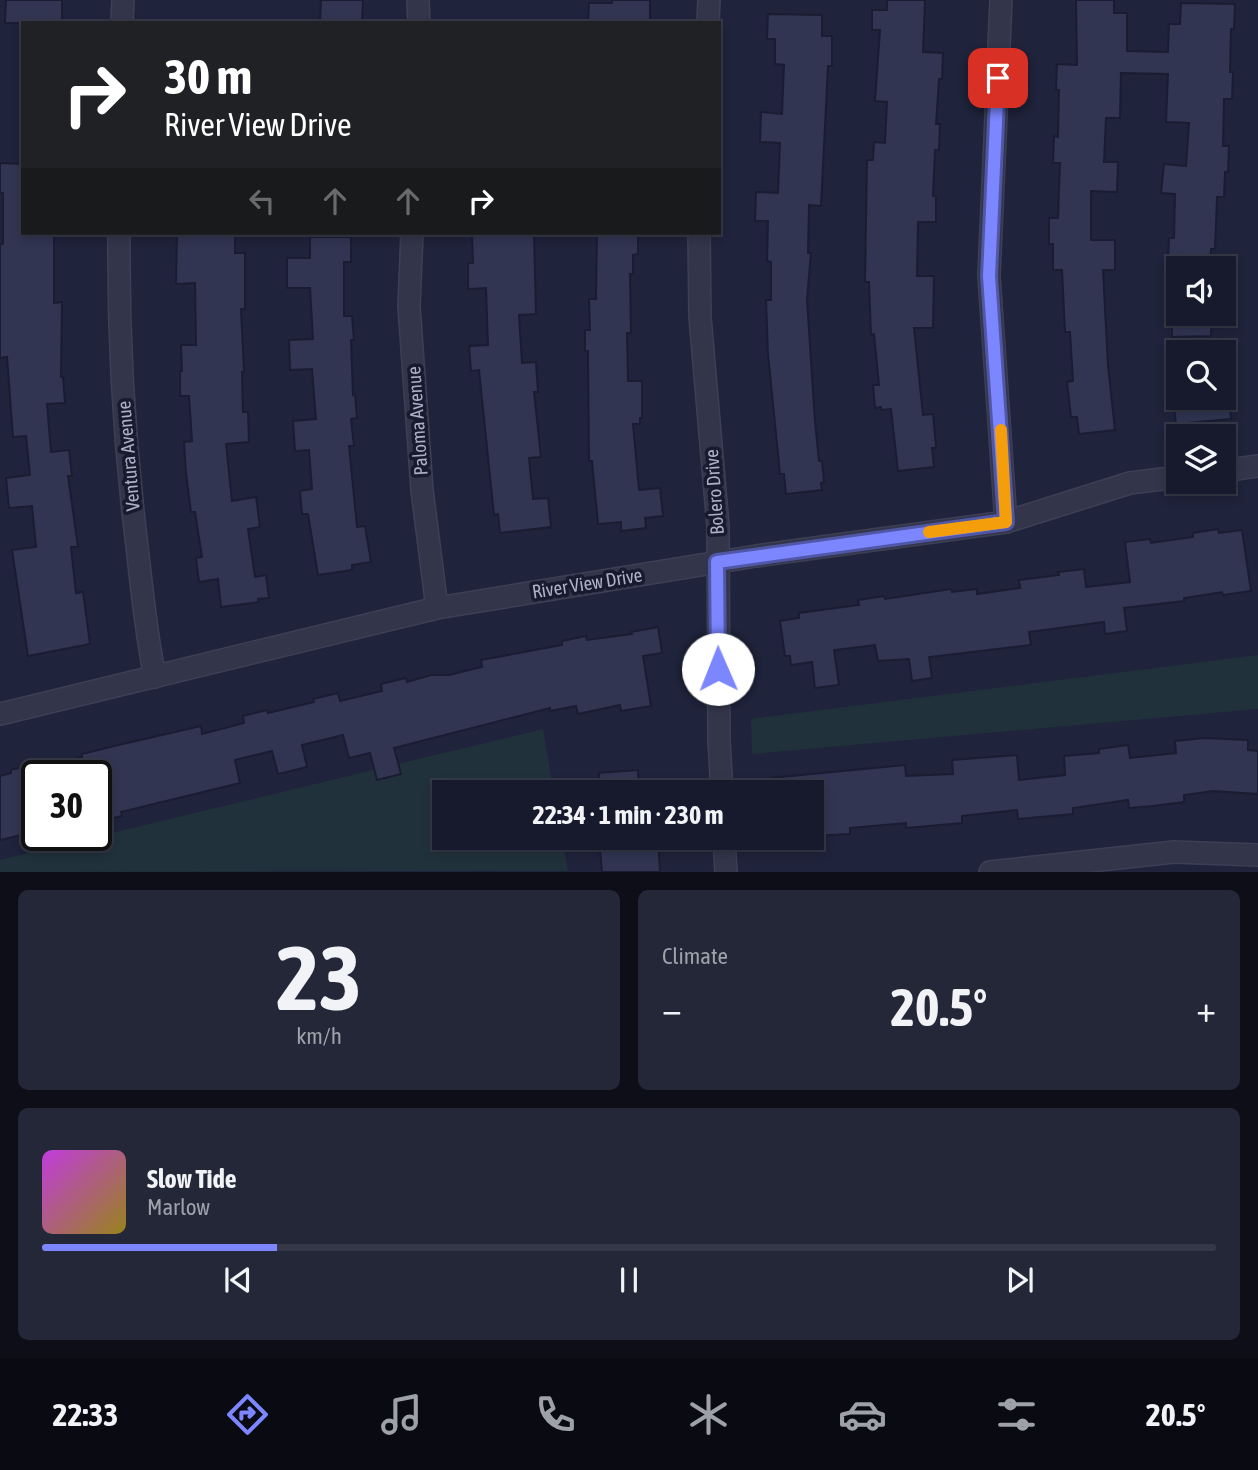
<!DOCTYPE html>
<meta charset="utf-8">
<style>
:root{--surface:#171a2c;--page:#242738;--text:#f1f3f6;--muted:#9ea1a9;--line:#363848;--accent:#7b86ff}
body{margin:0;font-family:"Asap Condensed",sans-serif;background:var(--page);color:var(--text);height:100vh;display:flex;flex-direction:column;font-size:26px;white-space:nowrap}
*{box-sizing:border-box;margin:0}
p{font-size:23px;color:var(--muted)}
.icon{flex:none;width:38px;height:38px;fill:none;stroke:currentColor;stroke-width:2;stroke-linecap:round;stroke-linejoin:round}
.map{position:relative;height:872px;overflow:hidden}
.sheet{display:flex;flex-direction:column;gap:18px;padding:18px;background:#0d0e18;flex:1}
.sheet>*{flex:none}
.banner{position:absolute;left:21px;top:21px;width:700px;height:214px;border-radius:0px;box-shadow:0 4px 10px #0003,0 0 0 2px var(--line);background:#202124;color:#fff;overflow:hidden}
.controls{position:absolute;left:1166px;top:256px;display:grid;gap:14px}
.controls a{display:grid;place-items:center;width:70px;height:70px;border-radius:0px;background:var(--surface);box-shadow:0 4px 10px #0003,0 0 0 2px var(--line);font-size:35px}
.speed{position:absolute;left:21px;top:760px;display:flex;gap:14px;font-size:35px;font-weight:700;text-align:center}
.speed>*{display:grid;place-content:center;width:91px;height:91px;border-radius:50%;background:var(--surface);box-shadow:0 4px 10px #0003,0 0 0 2px var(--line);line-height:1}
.speed .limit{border:4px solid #111;border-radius:10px;background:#fff;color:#111}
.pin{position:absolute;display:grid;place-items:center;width:60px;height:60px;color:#fff;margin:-30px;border-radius:14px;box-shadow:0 4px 10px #0006}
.me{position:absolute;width:77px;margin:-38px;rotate:359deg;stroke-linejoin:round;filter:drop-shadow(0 0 5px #0008)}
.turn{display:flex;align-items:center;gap:24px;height:147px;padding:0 28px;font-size:32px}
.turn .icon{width:91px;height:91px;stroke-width:2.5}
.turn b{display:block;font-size:49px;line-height:60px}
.lanes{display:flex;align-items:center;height:66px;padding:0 28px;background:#0003;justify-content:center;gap:35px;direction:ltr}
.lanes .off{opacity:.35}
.big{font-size:52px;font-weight:700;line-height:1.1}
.sheet .widget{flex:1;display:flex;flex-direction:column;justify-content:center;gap:10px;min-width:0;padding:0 24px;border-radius:10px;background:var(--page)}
.sheet .dial{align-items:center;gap:0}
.dial b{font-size:91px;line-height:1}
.song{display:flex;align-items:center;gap:21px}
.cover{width:84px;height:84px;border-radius:10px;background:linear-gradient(135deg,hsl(290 70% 55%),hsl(50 70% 35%))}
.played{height:7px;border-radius:4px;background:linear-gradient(90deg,var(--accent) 20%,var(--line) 20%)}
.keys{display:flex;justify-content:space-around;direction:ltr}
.heat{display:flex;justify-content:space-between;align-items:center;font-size:38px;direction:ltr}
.sheet .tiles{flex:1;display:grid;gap:18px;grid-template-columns:1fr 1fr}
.widget:last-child{grid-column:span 2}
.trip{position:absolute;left:432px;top:780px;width:392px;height:70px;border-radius:0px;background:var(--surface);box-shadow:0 4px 10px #0003,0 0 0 2px var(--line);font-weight:700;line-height:70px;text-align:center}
.tab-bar{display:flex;height:112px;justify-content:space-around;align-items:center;background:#090a12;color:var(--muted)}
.tab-bar .icon{width:49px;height:49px}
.tab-bar .active{color:var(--accent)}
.tab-bar b{font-size:32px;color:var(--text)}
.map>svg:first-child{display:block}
.green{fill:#21313c}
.building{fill:#313552;stroke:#1a1d32;stroke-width:2}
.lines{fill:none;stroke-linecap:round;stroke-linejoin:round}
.minor-casing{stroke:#3c3f55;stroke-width:24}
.minor{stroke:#33364b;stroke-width:21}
.route-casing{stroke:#5057a6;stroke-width:18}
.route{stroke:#7b86ff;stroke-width:12}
.slow{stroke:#f59e0b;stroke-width:12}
.labels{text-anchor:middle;stroke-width:7;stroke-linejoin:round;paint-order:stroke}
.street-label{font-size:19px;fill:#aeb0c8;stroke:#181b30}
</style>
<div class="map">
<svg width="1258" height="872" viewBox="0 0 1258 872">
<rect width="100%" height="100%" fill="#1f233b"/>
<g class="green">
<path d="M1258,655V709L752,754L751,719Z"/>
<path d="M543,729L554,793H444V838H562L568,871L0,872V860Z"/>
</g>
<g class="building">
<path d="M6,0H62V23H5Z"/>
<path d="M321,0H363L362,23H320Z"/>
<path d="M612,0H650V23H588L589,3H612Z"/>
<path d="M887,0H925L923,52L943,53L942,79H939L936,124H940L939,150H935L933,196H936V222H918L917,276H934L933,328H914L923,415L933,414L936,448H932L934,467L898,471L891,409L881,410V407L875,408L873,385H879L874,334L871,335L869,282H865L867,160H873L874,142L885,143L887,102L875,101L880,30H872V10H887Z"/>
<path d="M1076,0H1114V13H1127V51L1168,52L1169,24H1180L1181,3L1235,4L1234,29H1231L1230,72H1233L1232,99H1224L1223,146H1229L1228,172H1225L1224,197H1217L1215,249H1211L1210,268H1174V263H1168L1169,238H1174L1175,194L1161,193L1164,164L1186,166L1189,123L1166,122L1168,74L1121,73L1120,118H1106L1104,162H1118L1117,192L1091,191V240H1115V270H1103L1108,366L1115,430L1079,434L1077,417H1071L1067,382L1073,381L1070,332H1065L1062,270H1053V244H1049V218H1058L1060,163H1053L1054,136L1058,137L1059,90H1056L1057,64L1077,65Z"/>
<path d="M768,14L822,15V36H832V66H828L821,206L809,205L808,253H811L807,299L815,422L819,461H822L824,482L821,483L822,490L786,494L784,474H780L768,354L766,300H771V262L767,261L768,221H755L756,192L778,193L780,143L760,142L761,112L782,114L784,65L775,64V39H767Z"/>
<path d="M0,163L23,164V233H54V303L62,302L61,377H63L65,403L47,404L51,452L69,450L72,476H68L78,547H71L76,593L83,592L90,644L28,656L12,550L36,547L32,506L9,508L6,478L30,475L26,436L13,437L7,357L0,358V244H3V193H0Z"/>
<path d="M177,233H235V253H245V309H241L244,372H242L243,412H248L249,442L226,444L232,501L256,497L260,527L248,529L255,577L266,575L269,598L258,599L259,602L221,607L218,579L199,582L196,558L202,557L195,512H191L186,473L184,442L192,441L189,396H180V371H182L181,345H196L195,283L176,284Z"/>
<path d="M472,233H534L536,314L519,315L522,363L536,362L538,392H534L541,457L529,458L533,499L548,498L551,527L500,533L498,514L494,515L479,370L471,371L469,346L488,345L486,288L468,289V263H473Z"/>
<path d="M597,233H638V254L633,255V274H630L631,333H627L628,381H642V418H640V424H633L639,490L660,488L663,516L645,518L646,528L621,531V522L598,524L592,461H589L588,351H585V330H590L589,299H596Z"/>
<path d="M310,237H351V262H344V316H352L354,340H351L353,395L355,394L357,418L351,419L354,446H349L357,527L365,526L371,562L352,565V570L318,575L308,514H302L300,491L312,489L309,450L295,451L293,421L316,419L312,369L290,370L289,340L313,339L310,288H287V258H310Z"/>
<path d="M1212,313L1211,336L1172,337V314Z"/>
<path d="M1173,397H1229L1231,419L1176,424Z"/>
<path d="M1218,529L1219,533L1242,530L1251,591L1223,595L1222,592L1184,598V601L1124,608L1127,631L1105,634L1104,622L1029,632L1031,645L929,657L932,678L912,681L909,659L878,661L875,645L834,650L839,685L815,688L812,662L791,665L790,656H785L780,621L799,618V613L859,605L858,600L884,596L885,599L951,589L952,592L977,589V594L1020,588L1019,580L1059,575L1058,572L1084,569L1086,587L1130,582L1125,542L1150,539L1151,543L1193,537V533Z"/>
<path d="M658,627L662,653L643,656L651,706L621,711L620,705L578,714L576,706L550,711V708L394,748L401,774L377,780L370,753L349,758L343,735L302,745L307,767L278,774L272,751L235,760L240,783L121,812L122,816L96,822V775H39L38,768L82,757V754L114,746L201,726L202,734L244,723L243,716L267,710L268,713L314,702L313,699L338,693L340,701L382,691L381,684L406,678L407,682L431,675H449L482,667L481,660L562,645V641L586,636L587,640L632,634L631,632Z"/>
<path d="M1204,738L1248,740V750L1258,751V794L1213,791L1184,795V802L1153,806L1129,808L1128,800L1073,808V814L1018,819L1017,810L962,816V823L906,828V823L850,828V834L812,836V793H770V778L905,765L906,776L953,774L952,760L1017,755L1019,780L1065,775L1064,756L1099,753V749L1128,745L1130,758L1176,753L1175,741Z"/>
<path d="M37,763V816L26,819L30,833L0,840V776L11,773V770Z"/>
<path d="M638,770L639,793H600L599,773Z"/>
<path d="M599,838H658L660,872H602Z"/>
</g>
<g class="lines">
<g class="minor-casing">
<g id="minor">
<path d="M418,0L419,23"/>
<path d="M1001,0L989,276L1006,522"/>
<path d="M122,23L123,0"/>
<path d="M708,23L709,0"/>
<path d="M119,233C118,338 124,441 137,546C142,590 146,634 155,677"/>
<path d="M412,233L409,306L422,490L437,608"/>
<path d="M699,233L700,317L718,526L719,740L722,793"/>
<path d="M1223,471L1258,466"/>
<path d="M0,714L437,608L756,556L1006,522L1130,483L1178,477"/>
<path d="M724,838L726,872"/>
<path d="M990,872L1174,852L1258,855"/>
</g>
</g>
<use href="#minor" class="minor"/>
</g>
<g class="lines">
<g class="route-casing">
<path id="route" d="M718,669L717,562L1006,522L989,276L998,78"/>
</g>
<use href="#route" class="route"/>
<path class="slow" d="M929,532L1006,522L1001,430"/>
</g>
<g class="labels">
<g class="street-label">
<text transform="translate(417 421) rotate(-94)" y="7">Paloma Avenue</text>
<text transform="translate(128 456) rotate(-95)" y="7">Ventura Avenue</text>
<text transform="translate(714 492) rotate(-94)" y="7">Bolero Drive</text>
<text transform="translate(587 583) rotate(-9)" y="7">River View Drive</text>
</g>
</g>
</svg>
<div class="controls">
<a><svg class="icon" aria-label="sound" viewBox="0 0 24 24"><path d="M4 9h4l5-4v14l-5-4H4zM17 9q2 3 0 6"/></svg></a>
<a><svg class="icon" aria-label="search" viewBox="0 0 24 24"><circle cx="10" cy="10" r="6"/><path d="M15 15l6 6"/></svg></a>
<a><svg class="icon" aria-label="layers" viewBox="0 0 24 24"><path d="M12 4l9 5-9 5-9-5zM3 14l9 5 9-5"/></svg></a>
</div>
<div class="speed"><div class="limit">30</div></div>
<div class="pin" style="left:998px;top:78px;background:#d93025"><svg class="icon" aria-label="arrive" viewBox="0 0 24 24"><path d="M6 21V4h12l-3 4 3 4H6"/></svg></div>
<svg class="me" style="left:718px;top:669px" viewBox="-20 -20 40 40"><circle r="19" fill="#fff"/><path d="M0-13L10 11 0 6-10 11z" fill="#7b86ff"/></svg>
<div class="trip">22:34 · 1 min · 230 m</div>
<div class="banner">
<div class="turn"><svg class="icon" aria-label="right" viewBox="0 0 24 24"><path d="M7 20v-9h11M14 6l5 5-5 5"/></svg><div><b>30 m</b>River View Drive</div></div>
<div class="lanes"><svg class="icon off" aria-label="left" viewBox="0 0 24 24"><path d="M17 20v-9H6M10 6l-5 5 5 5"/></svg><svg class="icon off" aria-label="ahead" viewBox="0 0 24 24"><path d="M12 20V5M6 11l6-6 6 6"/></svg><svg class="icon off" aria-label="ahead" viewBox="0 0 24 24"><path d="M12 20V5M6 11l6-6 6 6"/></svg><svg class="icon" aria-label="right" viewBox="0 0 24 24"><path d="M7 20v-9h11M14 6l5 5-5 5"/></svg></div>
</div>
</div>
<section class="sheet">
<div class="tiles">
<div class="widget dial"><b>23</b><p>km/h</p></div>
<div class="widget"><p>Climate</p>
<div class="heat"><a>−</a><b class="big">20.5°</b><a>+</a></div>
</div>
<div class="widget">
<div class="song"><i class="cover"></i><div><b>Slow Tide</b><p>Marlow</p></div></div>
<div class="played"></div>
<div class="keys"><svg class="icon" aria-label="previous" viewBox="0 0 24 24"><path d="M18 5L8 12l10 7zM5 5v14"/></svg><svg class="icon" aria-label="pause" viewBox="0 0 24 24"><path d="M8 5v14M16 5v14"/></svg><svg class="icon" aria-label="next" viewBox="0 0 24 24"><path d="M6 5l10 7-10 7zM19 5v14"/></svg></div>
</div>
</div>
</section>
<nav class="tab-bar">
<b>22:33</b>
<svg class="icon active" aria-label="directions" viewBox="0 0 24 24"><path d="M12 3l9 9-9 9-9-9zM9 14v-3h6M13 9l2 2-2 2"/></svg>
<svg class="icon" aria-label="music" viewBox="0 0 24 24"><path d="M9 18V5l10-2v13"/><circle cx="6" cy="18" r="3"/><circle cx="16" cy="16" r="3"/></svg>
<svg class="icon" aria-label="phone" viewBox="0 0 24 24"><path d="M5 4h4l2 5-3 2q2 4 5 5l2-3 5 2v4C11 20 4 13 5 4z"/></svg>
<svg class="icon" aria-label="climate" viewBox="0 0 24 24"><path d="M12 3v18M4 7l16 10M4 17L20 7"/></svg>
<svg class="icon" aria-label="car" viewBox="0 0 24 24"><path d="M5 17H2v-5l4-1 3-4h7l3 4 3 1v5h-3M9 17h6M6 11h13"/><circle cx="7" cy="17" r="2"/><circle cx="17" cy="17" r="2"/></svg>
<svg class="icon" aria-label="filters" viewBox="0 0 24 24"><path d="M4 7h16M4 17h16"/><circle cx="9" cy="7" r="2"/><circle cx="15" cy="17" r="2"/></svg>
<b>20.5°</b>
</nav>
